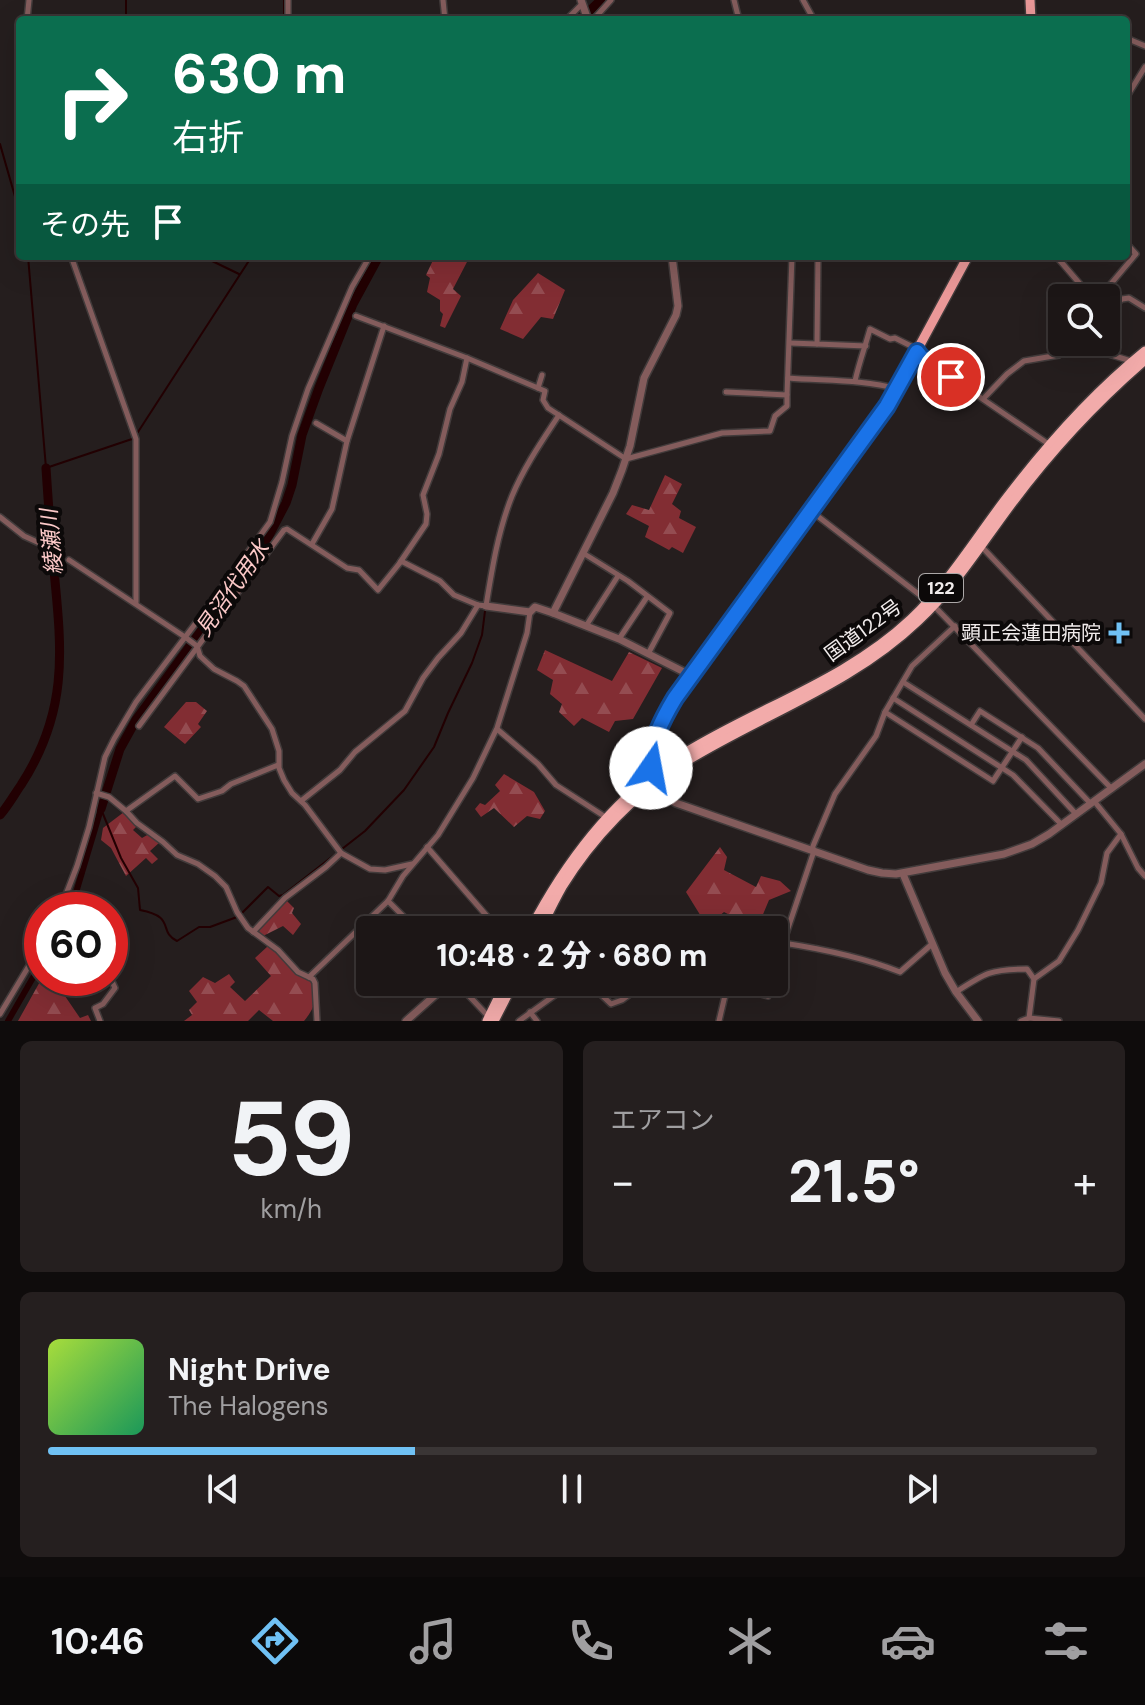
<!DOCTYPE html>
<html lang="ja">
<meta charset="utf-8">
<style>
:root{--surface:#1c1616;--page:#251f1f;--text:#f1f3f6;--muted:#a09fa1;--line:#3a3535;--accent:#70c1f4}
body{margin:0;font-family:"DM Sans","Noto Sans JP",sans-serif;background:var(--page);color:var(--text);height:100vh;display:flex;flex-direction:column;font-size:30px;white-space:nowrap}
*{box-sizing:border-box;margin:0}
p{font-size:26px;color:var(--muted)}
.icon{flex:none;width:44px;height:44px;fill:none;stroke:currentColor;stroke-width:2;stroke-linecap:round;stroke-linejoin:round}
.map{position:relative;height:1021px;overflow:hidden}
.side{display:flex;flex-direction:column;gap:20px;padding:20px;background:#0f0c0c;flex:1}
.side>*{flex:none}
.banner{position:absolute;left:16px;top:16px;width:1114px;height:244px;border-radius:8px;box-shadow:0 8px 32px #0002,0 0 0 2px var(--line);background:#0b6e4f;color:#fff;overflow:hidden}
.buttons{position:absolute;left:1048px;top:284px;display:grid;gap:16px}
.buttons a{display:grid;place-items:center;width:72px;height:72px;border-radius:8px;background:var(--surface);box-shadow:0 8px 32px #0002,0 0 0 2px var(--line);font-size:40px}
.speed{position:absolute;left:24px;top:892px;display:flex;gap:16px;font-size:40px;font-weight:700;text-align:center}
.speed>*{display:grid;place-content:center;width:104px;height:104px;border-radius:50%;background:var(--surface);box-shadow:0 8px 32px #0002,0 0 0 2px var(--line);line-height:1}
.speed .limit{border:12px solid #d22;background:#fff;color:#111}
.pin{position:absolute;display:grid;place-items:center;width:68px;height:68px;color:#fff;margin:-34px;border:4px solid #fff;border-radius:50%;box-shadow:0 2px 8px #0007}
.me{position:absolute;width:88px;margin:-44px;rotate:12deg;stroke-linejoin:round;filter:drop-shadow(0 0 6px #0008)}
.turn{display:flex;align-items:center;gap:28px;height:168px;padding:0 24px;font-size:36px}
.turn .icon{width:104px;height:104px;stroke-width:2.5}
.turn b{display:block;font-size:56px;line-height:68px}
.then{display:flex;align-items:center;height:76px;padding:0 24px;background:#0003;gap:16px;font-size:30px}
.big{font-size:60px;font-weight:800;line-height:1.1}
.side .widget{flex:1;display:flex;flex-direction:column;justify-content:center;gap:12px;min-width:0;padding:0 28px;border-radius:12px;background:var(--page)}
.side .dial{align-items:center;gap:0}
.dial b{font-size:104px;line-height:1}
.song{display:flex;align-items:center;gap:24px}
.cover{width:96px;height:96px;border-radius:12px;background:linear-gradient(135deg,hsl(80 70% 55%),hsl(150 70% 35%))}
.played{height:8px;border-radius:4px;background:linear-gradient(90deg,var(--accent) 35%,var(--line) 35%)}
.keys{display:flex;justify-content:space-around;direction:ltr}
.heat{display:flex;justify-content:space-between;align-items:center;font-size:44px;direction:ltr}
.side .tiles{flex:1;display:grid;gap:20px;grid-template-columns:1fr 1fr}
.widget:last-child{grid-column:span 2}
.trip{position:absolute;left:356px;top:916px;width:432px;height:80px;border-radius:8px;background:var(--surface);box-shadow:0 8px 32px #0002,0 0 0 2px var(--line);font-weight:800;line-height:80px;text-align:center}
.tab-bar{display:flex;height:128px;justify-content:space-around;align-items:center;background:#0b0909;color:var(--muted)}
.tab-bar .icon{width:56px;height:56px}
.tab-bar .on{color:var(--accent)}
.tab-bar b{font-size:36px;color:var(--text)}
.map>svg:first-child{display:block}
.forest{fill:url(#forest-firs)}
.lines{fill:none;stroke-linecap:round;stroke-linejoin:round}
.stream{stroke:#220002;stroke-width:2}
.canal{stroke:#220002;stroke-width:6}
.river{stroke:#220002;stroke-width:9}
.minor-casing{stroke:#423b3b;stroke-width:8}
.tertiary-casing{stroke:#423b3b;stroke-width:10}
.primary-casing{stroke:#423b3b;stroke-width:12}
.trunk-casing{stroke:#423b3b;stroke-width:12}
.minor{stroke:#845c5c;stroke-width:5}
.tertiary{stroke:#845c5c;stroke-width:7}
.primary{stroke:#ea9898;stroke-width:9}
.trunk{stroke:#f2abaa;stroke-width:9}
.route-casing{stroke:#114b97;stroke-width:20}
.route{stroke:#1a73e8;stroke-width:14}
.poi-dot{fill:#70c1f4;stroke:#0c0909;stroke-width:3}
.labels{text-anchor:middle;stroke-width:8;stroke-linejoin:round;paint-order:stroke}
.shield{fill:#0c0909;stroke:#aca8a8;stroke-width:2}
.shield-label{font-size:18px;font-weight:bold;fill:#f1ecec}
.street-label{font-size:20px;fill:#f1ecec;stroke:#0c0909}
.poi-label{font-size:20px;fill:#f1ecec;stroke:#0c0909;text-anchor:end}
.water-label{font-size:22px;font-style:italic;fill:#fcc9c8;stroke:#0c0909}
</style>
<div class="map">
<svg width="1145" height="1021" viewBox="0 0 1145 1021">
<defs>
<pattern id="forest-firs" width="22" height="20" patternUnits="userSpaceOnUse" patternTransform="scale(2)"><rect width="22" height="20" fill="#822d33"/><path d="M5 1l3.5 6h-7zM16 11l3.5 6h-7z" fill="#944c51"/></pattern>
</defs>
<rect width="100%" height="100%" fill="#251e1e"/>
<g class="forest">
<path d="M435,256H481L468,260L453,289L461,296L445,328L440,326L443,314L440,311V300L427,292L430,278L426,275Z"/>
<path d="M538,273L565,290L553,319L541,317L523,339L500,329L513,300Z"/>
<path d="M665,475L682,484L672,504L681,511L679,518L696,527L683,553L672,547L669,550L645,537L649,526L626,514L632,505L649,510Z"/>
<path d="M545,650L612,681L629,652L662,668L633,719L615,721L609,732L582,718L574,726L559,712L562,704L550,694L553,680L537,670Z"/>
<path d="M186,702H196L207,711L198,724L201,727L185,744L164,727Z"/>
<path d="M504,774L534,792L545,811L540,819L527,816L514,827L494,808L481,817L475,809L480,803L485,805L500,791L495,785Z"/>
<path d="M124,812L137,826L133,830L142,838L149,834L160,842L150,851L158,859L152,864L146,858L126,876L111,848L101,840L103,828Z"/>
<path d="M720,847L727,857L724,870L756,887L761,876L780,881L791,891L769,900L761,919L753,916L749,925L724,912L707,926L686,892Z"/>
<path d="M287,901L294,908L292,913L301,924L293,935L283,926L263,936L257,931Z"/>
<path d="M268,946L276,952L296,973L314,983C315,1002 316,1006 304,1021H273L259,1010L248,1021H184L192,1015L189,1010L197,1002L189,991L203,977L215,983L229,974L235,982L230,987L245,1001L271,976L255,958Z"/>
<path d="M42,978H55L54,980L80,1018L88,1015L91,1021H18Z"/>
</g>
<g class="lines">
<g class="stream">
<path d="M126,0V20"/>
<path d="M284,0V20"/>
<path d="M0,144L20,214"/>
<path d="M28,256L46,468L132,439"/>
<path d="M207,256L208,259L239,274"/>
<path d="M138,432L252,256"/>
<path d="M101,809L121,858L138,888L140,910C177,917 157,931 177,941L199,927H210L237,917"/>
<path d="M242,913L268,887L279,896L283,895L365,831L404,790L434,747L448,713L472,663L482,635L485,611"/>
</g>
<g class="canal">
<path d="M69,910L75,896L101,809"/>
<path d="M8,1021L42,962"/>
</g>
<g class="river">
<path d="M580,20L601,0"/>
<path d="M101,809L120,749L136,720L264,545L286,503L292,485L302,435L319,388L353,304L379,256"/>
<path d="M0,815C8,806 14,795 21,785C71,708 61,645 53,560C50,529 48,498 46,468"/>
</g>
<g class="minor-casing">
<g id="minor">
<path d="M288,0V20"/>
<path d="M443,0L445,20"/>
<path d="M734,0L739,20"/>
<path d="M803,0L814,20"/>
<path d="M27,20L29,0"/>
<path d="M566,20L582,4"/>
<path d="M593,20L611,0"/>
<path d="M1126,38L1145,46"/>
<path d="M1126,98L1145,67"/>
<path d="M71,256L136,439V602"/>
<path d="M818,256L817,344L866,346"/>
<path d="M1056,256L1092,298"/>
<path d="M1099,298L1136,254L1126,243"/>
<path d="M1106,312L1122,299L1129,298L1145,308"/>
<path d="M356,316L467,358L545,391L543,400L548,408L626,459L722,433L770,431L775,416L787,406V395"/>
<path d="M790,343L817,344"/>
<path d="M1102,352L1131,361"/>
<path d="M788,378C825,381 862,379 898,389"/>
<path d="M855,381C859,363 865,347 870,329L890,339L895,338L913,347L921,357L1050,445"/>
<path d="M538,388L542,375"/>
<path d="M726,392L787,395L792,256"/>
<path d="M983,399L1007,374L1024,361L1059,355L1072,342"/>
<path d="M347,441L384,326"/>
<path d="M811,511L934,606L1112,789"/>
<path d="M0,517L24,536L48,547"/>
<path d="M312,544L332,509L347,441L316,423"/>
<path d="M981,546L1145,719"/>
<path d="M583,553L628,581L670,613L648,654"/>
<path d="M69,560L185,637L197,646L200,656L214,669L237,681L244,686L272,729L279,751V768L284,780L292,793L305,805L341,853L370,869L385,870L412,864"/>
<path d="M401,561L440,581L454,595L478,605L486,606C492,569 498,531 512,496C524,467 542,441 559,415"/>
<path d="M586,626L618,576"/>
<path d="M619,639L647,597"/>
<path d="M903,682L1026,760L1076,814"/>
<path d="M893,698L1013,775L1062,825"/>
<path d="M885,712L993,781L1022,737"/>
<path d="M971,725L980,711L1038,748L1091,804"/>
<path d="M139,726L284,530L287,529L347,568L359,570L378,590L399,564L426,524L427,514L423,495L439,454L450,409L462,382L467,358"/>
<path d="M497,729L538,764L556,785L607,818"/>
<path d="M96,793L109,797L126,811L137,823L163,842L177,855L198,864L215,876L226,887L237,912L248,928L278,950L298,972L313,979L315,983L317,1021"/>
<path d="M301,801L340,770L355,752L405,711L423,678L438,658L461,633L478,605"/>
<path d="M1094,801L1121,834L1138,868L1145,876"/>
<path d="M126,811L175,776L198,799L222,791L231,784L278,765"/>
<path d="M427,847L499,930"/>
<path d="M388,901L417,930"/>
<path d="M60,910L77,866L89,827L105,757L114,739L136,702L214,599L270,522L282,482L292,436L308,389L352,287L370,256"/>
<path d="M253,932L285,898L326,867L341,853"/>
<path d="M783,943C823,949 862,957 900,972L932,944"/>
<path d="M774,975L783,943L813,854V846L835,794L876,736L885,712L912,666L955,626"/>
<path d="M309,977L388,901L403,876L438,835L473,778L497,728L527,633L530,612"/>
<path d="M456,982L488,1016"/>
<path d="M588,982L611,1004L622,1000L646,982"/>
<path d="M655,982L736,987L768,996L772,982"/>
<path d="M956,992C985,973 991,969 1027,969L1034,979"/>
<path d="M530,1012L537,1021"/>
<path d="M0,1014L42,944"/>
<path d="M1029,1018L1059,1021"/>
<path d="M100,1021L95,1008L103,1004L115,988L110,977"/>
<path d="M519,1021L573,982"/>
<path d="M719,1021L727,987"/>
<path d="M1021,1021L1029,1018L1034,979L1059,961L1078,930L1101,883L1107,853L1121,834"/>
</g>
</g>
<g class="tertiary-casing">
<g id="tertiary">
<path d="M581,0L588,20"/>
<path d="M672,256L678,306L676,315L644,378L630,446L622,470L613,493L553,613L619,639L692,676"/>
<path d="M486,606L530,612L535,607L553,613"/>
<path d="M655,783L667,797L676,803L868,870L882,873L896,874L1004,854L1032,844L1049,834L1145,764"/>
<path d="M903,874L945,973L956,992L978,1021"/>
<path d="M510,930L518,926L529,930"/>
<path d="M406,1021L450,982"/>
</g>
</g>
<g class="primary-casing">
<g id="primary">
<path d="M1030,0L1031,20"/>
<path d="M655,781C645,756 657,734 667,711L887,406L968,256"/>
</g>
</g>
<g class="trunk-casing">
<g id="trunk">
<path d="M530,930C566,861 615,796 683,754C759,707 845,681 911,619C948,584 974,541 1005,500C1046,446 1092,394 1145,351"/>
<path d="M540,930C547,916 554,901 562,887C592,838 636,792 685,762C763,714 851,685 918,621C954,588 980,546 1009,507C1049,453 1094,404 1145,360"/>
<path d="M487,1021L506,982"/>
<path d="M494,1021L514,982"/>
</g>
</g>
<use href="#minor" class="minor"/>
<use href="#tertiary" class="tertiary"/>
<use href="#primary" class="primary"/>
<use href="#trunk" class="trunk"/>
</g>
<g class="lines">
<g class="route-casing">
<path id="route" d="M651,768C649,744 663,718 675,698L887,406L917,352L921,357L951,377"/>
</g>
<use href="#route" class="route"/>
</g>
<path class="poi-dot" d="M1115 621h8v8h8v8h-8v8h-8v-8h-8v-8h8z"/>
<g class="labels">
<rect class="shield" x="919" y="574" width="44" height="28" rx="6"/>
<g class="shield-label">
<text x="941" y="594">122</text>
</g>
<g class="street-label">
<text transform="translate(863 630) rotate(-36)" y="7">国道122号</text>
</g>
<g class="poi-label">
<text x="1101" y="640">顕正会蓮田病院</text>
</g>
<g class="water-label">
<text transform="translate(51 542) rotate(-95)" y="8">綾瀬川</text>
<text transform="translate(232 588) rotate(-55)" y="8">見沼代用水</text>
</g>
</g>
</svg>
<div class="buttons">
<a><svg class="icon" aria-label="search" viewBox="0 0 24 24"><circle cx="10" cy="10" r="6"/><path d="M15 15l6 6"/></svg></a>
</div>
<div class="speed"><div class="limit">60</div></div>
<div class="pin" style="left:951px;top:377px;background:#d93025"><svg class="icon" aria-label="arrive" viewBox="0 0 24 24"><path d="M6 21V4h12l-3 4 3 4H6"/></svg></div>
<svg class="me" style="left:651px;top:768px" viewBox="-20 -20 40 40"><circle r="19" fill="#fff"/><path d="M0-13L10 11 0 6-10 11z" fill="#1a73e8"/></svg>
<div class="trip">10:48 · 2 分 · 680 m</div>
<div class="banner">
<div class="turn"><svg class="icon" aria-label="right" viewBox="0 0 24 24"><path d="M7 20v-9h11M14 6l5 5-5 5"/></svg><div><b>630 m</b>右折</div></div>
<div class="then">その先<svg class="icon" aria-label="arrive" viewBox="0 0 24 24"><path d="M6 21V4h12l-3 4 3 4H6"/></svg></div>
</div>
</div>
<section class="side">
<div class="tiles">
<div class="widget dial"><b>59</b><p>km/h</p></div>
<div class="widget"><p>エアコン</p>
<div class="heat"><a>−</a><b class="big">21.5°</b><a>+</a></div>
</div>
<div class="widget">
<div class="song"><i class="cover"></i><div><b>Night Drive</b><p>The Halogens</p></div></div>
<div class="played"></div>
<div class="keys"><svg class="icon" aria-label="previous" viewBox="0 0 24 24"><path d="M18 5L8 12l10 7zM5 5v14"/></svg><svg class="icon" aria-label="pause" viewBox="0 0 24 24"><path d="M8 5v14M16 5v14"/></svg><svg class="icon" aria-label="next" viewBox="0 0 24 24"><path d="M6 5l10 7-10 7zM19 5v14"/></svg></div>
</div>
</div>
</section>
<nav class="tab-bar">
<b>10:46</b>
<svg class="icon on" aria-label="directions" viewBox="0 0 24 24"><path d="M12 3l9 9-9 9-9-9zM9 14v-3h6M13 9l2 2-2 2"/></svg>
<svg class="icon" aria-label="music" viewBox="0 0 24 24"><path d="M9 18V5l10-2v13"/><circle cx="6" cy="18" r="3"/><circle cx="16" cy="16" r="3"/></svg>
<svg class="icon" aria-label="phone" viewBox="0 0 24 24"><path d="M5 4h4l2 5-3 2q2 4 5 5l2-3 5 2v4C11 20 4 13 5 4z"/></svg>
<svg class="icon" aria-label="climate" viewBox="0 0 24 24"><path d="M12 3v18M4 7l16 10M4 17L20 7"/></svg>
<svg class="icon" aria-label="car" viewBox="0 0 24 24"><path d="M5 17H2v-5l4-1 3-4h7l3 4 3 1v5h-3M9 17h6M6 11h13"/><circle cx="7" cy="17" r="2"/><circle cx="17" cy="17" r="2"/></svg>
<svg class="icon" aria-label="filters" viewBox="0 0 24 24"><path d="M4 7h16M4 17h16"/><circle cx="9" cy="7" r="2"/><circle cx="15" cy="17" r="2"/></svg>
</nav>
